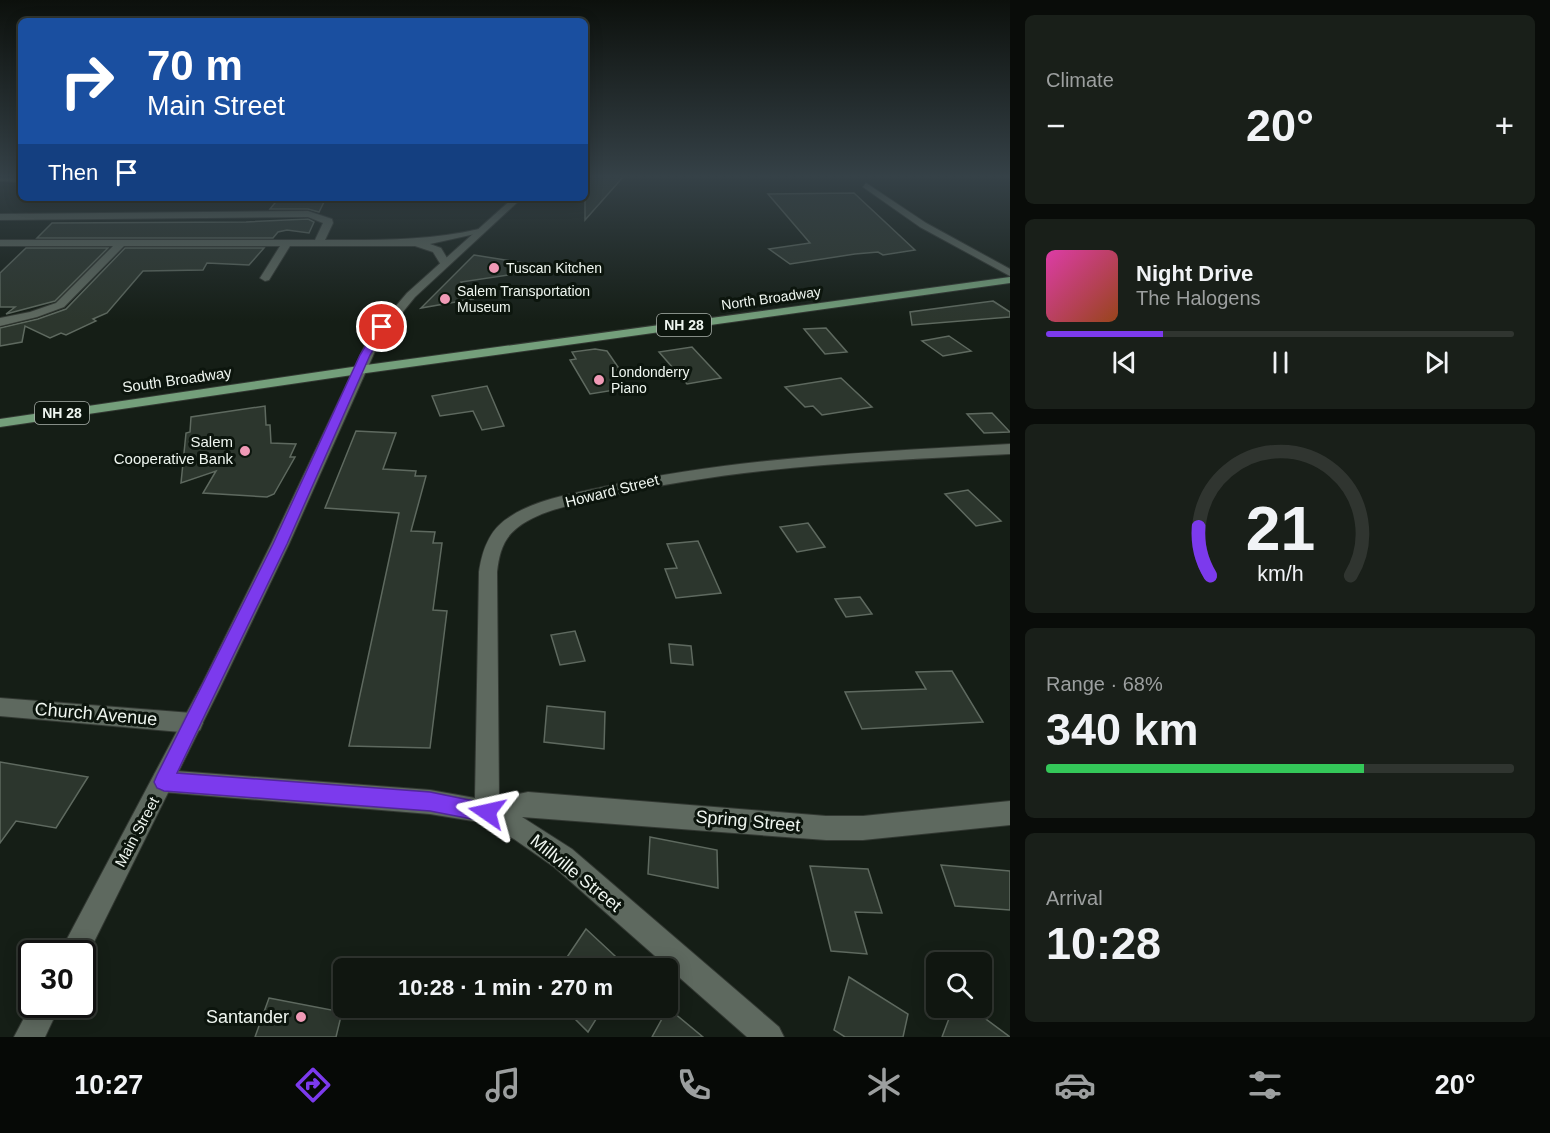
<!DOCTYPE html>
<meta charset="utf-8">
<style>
:root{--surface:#101610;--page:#191f19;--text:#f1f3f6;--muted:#9c9f9f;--line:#303530;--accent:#7c3aed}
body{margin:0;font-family:Arial,sans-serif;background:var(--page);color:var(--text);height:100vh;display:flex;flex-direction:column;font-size:22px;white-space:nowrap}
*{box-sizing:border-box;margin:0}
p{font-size:20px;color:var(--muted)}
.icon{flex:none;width:33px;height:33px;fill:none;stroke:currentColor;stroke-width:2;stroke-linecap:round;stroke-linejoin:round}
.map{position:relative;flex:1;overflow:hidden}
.sheet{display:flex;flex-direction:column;gap:15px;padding:15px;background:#090c09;width:540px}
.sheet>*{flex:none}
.top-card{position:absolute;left:18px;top:18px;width:570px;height:183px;border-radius:9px;box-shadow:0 3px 15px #0003,0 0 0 2px var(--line);background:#1a4fa0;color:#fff;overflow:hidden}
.tools{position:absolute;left:926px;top:952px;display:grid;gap:12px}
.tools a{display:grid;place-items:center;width:66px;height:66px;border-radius:9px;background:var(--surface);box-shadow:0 3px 15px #0003,0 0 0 2px var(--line);font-size:30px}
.speed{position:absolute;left:18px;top:940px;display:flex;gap:12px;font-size:30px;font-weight:700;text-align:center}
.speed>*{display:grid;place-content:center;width:78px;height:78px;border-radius:50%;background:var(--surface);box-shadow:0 3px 15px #0003,0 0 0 2px var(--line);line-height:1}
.speed .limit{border:3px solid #111;border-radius:9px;background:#fff;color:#111}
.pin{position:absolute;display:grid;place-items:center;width:51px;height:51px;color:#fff;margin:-26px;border:3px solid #fff;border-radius:50%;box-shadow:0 2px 6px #0007}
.me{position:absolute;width:66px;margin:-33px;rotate:281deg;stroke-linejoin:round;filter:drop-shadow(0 0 4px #0008)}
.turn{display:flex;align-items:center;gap:21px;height:126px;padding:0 30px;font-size:27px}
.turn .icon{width:78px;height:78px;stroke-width:2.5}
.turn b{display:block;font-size:42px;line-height:51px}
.then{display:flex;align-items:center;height:57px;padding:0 30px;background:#0003;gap:12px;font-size:22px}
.big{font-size:45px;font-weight:700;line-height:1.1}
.sheet .tile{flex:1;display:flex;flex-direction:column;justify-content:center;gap:9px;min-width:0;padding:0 21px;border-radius:9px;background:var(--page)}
.sheet .dial{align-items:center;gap:0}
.dial svg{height:156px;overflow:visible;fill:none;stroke:var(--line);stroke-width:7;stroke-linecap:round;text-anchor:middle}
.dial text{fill:var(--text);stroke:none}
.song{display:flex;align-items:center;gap:18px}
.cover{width:72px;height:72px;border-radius:9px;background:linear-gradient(135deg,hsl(320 70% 55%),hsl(20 70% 35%))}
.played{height:6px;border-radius:3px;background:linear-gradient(90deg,var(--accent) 25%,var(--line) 25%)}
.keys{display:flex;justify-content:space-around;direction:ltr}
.heat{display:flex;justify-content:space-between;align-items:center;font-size:33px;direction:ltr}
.charge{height:9px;border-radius:4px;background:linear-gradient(90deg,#34c759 68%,var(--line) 0)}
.trip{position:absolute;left:333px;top:958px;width:345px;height:60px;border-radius:9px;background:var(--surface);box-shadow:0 3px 15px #0003,0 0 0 2px var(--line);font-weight:700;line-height:60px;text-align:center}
.dock{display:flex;height:96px;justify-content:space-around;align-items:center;background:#060906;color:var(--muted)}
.dock .icon{width:42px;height:42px}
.dock .on{color:var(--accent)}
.dock b{font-size:27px;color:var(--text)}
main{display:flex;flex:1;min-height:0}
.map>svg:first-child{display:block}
.building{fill:#2c362d;stroke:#5e695f;stroke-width:1.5}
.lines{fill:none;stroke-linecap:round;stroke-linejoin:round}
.minor-casing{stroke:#323832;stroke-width:2}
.secondary-casing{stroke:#323832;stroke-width:2}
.primary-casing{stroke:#323832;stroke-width:2}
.minor{fill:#5e695f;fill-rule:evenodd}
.secondary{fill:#5e695f;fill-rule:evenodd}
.primary{fill:#749f7b;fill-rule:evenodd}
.route{fill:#7c3aed;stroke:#51269a;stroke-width:1.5}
.poi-dot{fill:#f09ab6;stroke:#0c150d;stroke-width:2}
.labels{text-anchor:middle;stroke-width:6;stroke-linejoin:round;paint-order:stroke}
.far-poi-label{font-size:14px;fill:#eff6f0;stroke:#0c150d;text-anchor:start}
.far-street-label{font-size:14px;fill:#eff6f0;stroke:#0c150d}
.shield{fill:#0c150d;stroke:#abb2ac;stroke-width:1.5}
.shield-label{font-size:14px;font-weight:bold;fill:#eff6f0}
.street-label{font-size:15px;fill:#eff6f0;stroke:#0c150d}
.poi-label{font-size:15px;fill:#eff6f0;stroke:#0c150d;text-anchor:end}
.near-street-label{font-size:18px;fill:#eff6f0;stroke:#0c150d}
.near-poi-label{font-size:18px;fill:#eff6f0;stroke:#0c150d;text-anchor:end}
</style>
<main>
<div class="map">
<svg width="1010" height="1037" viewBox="0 0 1010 1037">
<rect width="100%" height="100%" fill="#151e16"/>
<g class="building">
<path d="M585,176H624L585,220Z"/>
<path d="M854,193L915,250L883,255L878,252L855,254L790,264L769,249L810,243L768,194Z"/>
<path d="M279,198H298L296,202H324L319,212L308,209H270Z"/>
<path d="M308,219L314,222L309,233L287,230L278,232L273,238H37L52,223L246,222Z"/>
<path d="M26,248H108L55,301L6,314L15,307H0V273Z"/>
<path d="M125,248H264L249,265L207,263L203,270L143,271L107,313L93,319L96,321L66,335L61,333L50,338L25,326L22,342L0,346V328L38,319L66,309Z"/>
<path d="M474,255L542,266V270L461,282L473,299L421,308Z"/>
<path d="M993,301L1010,312V317L912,325L910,312Z"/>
<path d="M826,328L847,352L825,354L804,329Z"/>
<path d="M949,336L971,351L943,356L922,341Z"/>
<path d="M692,347L721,378L687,384L659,352Z"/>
<path d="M595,349L607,351L620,370L610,371L621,389L590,394L570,360L576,359L572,352Z"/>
<path d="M841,378L872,407L822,415L813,406L805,407L785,387Z"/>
<path d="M487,386L504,426L482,430L473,411L440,416L432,396Z"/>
<path d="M265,406L266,425H270L271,443L296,444L290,457H295L274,494L267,497L203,493L216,471L181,483L186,433L190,432L191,417Z"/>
<path d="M992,413L1010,432L984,433L967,414Z"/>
<path d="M356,431L396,433L383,469L416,471L415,476H426L411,531L435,532L433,543H442L433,610L447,611L430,748L349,746L399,513L325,508Z"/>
<path d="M968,490L1001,521L976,526L945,494Z"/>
<path d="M808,523L825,547L797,552L780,527Z"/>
<path d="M698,541L721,593L676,598L665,569L677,568L667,544Z"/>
<path d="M860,597L872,614L846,617L835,599Z"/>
<path d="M575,631L585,661L560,665L551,635Z"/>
<path d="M669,644L691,646L693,665L671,663Z"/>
<path d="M952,671L983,722L862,729L845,692L926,689L916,672Z"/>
<path d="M547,706L605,712L604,749L544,742Z"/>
<path d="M0,762L88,777L56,828L16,821L0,843Z"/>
<path d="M650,837L717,850L718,888L648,874Z"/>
<path d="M941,865L1010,871V910L955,906Z"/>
<path d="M810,866L868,869L882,913L855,912L867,954L831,951Z"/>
<path d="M586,929L629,969H559Z"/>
<path d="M849,977L908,1014L903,1037H845L834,1030Z"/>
<path d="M269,998L342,1012L336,1037H255Z"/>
<path d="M564,1008H603L588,1032Z"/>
<path d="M668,1008L703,1037H652Z"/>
<path d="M953,1008H971L1010,1037H942Z"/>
</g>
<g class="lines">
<g class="minor-casing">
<g id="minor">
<path d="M866,183L926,223L1010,269V276L920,227L863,187Z"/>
<path d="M308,211L332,219L333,223L325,240C377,240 428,241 479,229L484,232L430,244L441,248L450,263L445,266L441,265L433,252L415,246H290L269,280L265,281L260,278L280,246H124L64,307L37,317L0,326V318L30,312L56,303L113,246H0V240H315L323,223L308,217L0,220V214Z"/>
<path d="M1010,444V454C875,461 739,466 607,497C577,504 541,509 517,528C503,539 499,554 497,572L499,798L528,792L826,816H863L1010,801V825L863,840H826L522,817L572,849L779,1027L784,1037H747L554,867L514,839L485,823L430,814L163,792L155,789L152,781L155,773L163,770L430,790L475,798L479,572C482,551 489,530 508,518C535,499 572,494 603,487C737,457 873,452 1010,444Z"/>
<path d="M0,698L192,713L200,716L203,723L200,730L192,733L0,716Z"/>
</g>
</g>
<g class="secondary-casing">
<g id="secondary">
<path d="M0,177L21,178V182L0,181Z"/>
<path d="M513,198H522L415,297L380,340L289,544L220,688L83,964L82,954H59L203,682L271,544L368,339L407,293Z"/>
<path d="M32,1003L60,1005L45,1037H14Z"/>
</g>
</g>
<g class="primary-casing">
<path id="primary" d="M1010,277V283L359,374L0,427V419L359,366Z"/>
</g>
<use href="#minor" class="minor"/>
<use href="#secondary" class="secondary"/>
<use href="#primary" class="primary"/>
</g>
<linearGradient id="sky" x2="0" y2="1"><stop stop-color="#0c100c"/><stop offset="0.55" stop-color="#354147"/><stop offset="1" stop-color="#354147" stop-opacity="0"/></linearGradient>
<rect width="1010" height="321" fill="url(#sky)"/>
<path class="route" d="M382,324L387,327L370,355L287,544L177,773L430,792L494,805L497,812L494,819L487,822L430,811L164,791L157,788L154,782L157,775L273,544L360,355L378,325Z"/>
<g class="poi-dot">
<circle cx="494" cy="268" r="6"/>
<circle cx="445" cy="299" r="6"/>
<circle cx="599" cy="380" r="6"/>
<circle cx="245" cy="451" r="6"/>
<circle cx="301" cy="1017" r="6"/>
</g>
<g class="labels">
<g class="far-poi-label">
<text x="506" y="273">Tuscan Kitchen</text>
<text x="457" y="296">Salem Transportation<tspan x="457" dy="16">Museum</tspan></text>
<text x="611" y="377">Londonderry<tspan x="611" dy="16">Piano</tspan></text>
</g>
<g class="far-street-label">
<text transform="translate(771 298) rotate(-8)" y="5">North Broadway</text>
</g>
<g class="shield">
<rect x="657" y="314" width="54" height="22" rx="4.5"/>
<rect x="35" y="402" width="54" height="22" rx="4.5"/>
</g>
<g class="shield-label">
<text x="684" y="330">NH 28</text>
<text x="62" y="418">NH 28</text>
</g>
<g class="street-label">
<text transform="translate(177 380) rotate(-8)" y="5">South Broadway</text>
<text transform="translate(612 491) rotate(-14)" y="5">Howard Street</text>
<text transform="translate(137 832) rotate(-62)" y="5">Main Street</text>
</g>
<g class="poi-label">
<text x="233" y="447">Salem<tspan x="233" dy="17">Cooperative Bank</tspan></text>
</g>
<g class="near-street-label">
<text transform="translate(96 714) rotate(5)" y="6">Church Avenue</text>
<text transform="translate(748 821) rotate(5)" y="6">Spring Street</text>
<text transform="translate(576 873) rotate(39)" y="6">Millville Street</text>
</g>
<g class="near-poi-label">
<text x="289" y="1023">Santander</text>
</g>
</g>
</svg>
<div class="tools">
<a><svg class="icon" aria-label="search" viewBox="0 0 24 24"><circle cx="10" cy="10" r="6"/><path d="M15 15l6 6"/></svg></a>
</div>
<div class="speed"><div class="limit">30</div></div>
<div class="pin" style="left:382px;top:327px;background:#d93025"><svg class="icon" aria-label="arrive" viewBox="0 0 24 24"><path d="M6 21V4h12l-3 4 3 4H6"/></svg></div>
<svg class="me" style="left:487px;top:812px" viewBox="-20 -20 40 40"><path d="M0-17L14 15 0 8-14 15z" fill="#7c3aed" stroke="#fff" stroke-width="4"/></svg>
<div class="trip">10:28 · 1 min · 270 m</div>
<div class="top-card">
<div class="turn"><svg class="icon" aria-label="right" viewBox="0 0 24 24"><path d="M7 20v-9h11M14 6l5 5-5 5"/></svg><div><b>70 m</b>Main Street</div></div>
<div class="then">Then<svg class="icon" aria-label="arrive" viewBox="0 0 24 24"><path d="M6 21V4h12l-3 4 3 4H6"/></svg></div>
</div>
</div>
<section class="sheet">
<div class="tile"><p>Climate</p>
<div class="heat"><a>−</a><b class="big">20°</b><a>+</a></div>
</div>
<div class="tile">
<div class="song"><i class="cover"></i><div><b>Night Drive</b><p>The Halogens</p></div></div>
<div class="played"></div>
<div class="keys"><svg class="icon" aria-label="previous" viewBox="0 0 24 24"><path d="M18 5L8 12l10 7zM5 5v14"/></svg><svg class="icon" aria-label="pause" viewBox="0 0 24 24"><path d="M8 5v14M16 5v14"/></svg><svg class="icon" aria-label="next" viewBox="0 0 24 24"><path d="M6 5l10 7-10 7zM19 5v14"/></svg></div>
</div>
<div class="tile dial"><svg viewBox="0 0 100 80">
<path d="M14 69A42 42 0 1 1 86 69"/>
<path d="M14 69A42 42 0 0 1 8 44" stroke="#7c3aed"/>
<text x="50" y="56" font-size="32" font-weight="700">21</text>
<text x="50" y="72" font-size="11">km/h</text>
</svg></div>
<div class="tile"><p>Range · 68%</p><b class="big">340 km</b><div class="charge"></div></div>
<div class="tile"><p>Arrival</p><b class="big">10:28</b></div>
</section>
</main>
<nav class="dock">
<b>10:27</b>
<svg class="icon on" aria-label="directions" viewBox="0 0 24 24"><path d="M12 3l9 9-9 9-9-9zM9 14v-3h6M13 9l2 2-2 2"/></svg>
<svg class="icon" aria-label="music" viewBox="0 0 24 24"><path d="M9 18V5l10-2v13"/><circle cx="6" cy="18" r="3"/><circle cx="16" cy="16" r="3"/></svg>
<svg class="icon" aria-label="phone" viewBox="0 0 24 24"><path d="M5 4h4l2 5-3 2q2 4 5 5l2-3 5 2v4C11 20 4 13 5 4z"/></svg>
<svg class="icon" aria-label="climate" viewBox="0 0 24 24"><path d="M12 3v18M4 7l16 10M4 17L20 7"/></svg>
<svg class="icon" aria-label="car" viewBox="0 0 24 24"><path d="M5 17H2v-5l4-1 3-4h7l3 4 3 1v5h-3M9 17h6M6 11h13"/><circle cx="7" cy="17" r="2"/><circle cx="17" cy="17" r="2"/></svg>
<svg class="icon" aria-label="filters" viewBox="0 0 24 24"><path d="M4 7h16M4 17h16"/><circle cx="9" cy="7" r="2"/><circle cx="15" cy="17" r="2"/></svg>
<b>20°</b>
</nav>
